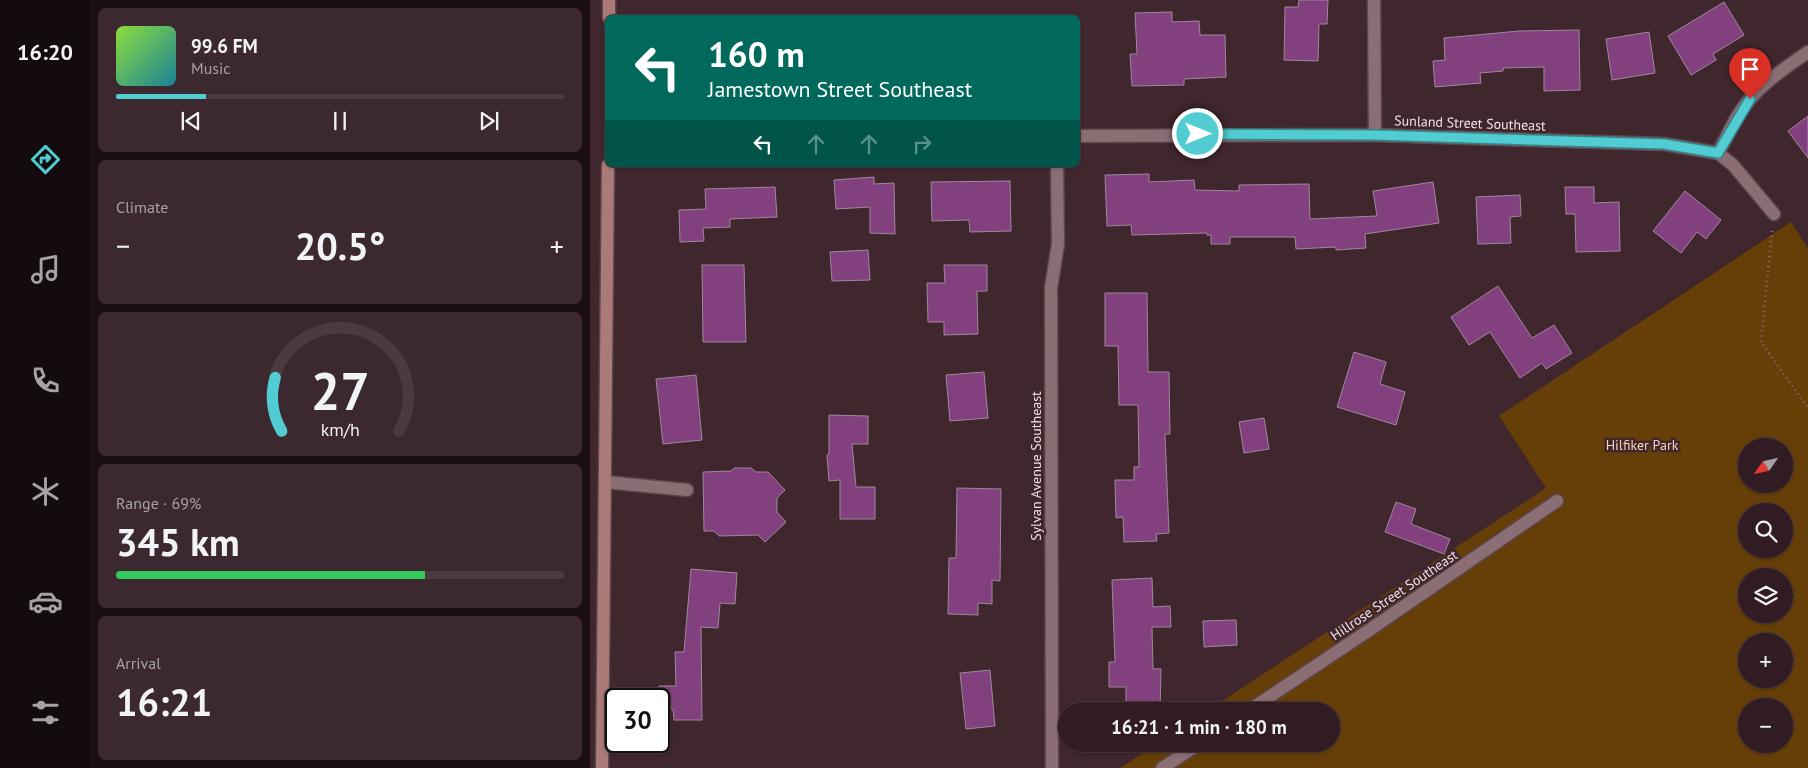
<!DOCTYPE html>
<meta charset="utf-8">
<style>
:root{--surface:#301c22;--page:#3c292f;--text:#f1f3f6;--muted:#a8a1a5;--line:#4b3a40;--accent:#51ccd3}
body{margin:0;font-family:"PT Sans",sans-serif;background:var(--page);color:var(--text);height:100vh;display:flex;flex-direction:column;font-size:19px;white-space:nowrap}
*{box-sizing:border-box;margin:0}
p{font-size:16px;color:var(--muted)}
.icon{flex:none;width:28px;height:28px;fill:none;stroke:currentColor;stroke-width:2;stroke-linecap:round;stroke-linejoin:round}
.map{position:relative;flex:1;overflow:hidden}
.sheet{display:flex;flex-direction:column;gap:8px;padding:8px;background:#1a0f13;width:500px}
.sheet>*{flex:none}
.top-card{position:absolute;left:15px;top:15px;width:475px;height:152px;border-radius:8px;box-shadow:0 1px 4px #0004,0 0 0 1px var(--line);background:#00695c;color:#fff;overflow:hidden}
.needle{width:32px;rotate:236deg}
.buttons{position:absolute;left:1148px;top:438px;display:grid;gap:10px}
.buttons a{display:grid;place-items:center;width:55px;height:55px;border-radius:50%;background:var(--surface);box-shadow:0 1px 4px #0004,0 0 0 1px var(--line);font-size:25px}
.speed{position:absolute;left:15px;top:688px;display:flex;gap:10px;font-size:25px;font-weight:700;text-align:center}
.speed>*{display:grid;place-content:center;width:65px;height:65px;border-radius:50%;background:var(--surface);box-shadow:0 1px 4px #0004,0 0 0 1px var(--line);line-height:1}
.speed .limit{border:2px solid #111;border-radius:8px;background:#fff;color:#111}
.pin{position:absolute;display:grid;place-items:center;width:42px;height:42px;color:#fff;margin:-51px -21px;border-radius:50% 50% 50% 0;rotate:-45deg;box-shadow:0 0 5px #0007}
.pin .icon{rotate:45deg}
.me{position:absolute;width:55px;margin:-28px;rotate:90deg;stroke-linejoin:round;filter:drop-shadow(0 0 4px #0008)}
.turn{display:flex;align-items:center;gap:18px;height:105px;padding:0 20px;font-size:22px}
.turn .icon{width:65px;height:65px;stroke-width:2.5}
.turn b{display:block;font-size:35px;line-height:42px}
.lanes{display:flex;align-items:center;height:48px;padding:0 20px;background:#0003;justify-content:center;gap:25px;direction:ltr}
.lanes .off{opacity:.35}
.big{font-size:38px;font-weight:700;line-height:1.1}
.sheet .card{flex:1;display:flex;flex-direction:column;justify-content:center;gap:8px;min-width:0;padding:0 18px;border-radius:8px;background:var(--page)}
.sheet .dial{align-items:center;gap:0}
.dial svg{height:130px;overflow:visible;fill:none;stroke:var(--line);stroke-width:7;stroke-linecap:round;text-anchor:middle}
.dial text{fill:var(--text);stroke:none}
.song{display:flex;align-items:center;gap:15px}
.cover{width:60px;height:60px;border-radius:8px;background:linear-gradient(135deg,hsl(90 70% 55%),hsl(190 70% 35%))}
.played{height:5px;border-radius:2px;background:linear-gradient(90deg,var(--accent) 20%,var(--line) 20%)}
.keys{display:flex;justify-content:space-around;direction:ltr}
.heat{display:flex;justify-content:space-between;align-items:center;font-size:28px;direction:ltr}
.charge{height:8px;border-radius:4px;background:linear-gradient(90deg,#34c759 69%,var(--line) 0)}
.trip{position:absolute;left:468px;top:702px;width:282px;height:50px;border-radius:25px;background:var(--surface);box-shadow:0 1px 4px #0004,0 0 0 1px var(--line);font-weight:700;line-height:50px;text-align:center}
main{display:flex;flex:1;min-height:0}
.tabs{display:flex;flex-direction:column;width:90px;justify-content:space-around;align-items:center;background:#130b0e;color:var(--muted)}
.tabs .icon{width:35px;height:35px}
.tabs .current{color:var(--accent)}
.tabs b{font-size:22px;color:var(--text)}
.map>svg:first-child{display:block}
.green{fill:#663e08;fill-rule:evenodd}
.building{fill:#83407e;stroke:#9f889c}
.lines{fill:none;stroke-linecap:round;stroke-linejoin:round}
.lane-casing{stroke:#5b464b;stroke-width:15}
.street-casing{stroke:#5b464b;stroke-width:15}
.secondary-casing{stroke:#5b464b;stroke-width:15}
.path{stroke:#836c71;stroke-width:3;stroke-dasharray:1 4;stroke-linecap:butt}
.lane{stroke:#8b6d74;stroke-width:12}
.street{stroke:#8b6d74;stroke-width:12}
.secondary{stroke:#aa7a78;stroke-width:12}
.route-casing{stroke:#358589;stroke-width:12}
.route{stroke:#51ccd3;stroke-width:9}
.labels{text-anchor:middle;stroke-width:5;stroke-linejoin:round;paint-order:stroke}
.street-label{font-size:14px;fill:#f3e1e5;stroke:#40262d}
.park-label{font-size:14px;fill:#f8d5b1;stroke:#40262d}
</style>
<main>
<nav class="tabs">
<b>16:20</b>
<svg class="icon current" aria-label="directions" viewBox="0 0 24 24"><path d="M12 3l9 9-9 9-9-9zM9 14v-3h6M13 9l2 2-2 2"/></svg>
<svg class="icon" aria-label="music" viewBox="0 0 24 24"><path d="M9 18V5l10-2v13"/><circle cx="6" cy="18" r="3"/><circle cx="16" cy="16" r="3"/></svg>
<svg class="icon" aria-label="phone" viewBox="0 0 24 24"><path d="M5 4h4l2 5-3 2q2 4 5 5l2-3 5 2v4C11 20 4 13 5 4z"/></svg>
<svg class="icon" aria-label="climate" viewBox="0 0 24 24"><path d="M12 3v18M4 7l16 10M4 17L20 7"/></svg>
<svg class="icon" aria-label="car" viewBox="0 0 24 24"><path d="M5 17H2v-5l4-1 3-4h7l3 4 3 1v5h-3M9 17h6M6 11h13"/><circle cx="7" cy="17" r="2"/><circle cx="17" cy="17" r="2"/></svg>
<svg class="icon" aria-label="filters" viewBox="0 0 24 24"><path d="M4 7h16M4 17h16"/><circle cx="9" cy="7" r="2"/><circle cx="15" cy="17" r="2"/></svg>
</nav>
<section class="sheet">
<div class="card">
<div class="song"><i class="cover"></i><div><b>99.6 FM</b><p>Music</p></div></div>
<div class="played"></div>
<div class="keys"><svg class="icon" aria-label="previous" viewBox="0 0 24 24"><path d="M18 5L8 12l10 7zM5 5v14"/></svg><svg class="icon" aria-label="pause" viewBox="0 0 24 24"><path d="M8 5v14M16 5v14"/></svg><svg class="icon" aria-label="next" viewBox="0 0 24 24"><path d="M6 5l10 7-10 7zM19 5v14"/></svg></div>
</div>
<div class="card"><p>Climate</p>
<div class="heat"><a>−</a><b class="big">20.5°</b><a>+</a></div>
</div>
<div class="card dial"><svg viewBox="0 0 100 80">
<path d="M14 69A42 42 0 1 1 86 69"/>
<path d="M14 69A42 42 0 0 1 10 36" stroke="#51ccd3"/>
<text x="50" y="56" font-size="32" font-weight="700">27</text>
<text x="50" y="72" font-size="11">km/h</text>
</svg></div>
<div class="card"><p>Range · 69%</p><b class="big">345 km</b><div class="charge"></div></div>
<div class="card"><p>Arrival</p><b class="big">16:21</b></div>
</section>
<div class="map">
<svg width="1218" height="768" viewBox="0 0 1218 768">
<rect width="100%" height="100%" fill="#40262d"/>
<path class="green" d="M1201,222L1218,248V768H530L567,744H741V711H617L956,488L909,416ZM1156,446H1194V484H1156ZM1156,511H1194V549H1156ZM1156,576H1194V614H1156ZM1156,641H1194V679H1156ZM1156,706H1194V744H1156Z"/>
<g class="building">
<path d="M709,0H738L737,24H729L728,61L694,60L695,7H708Z"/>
<path d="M1134,2L1154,35L1123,54L1126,60L1101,75L1078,36Z"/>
<path d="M582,12V22L609,21L610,35H635L636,77L594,79V85L542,86L540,54H547L545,13Z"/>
<path d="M989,30L990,90L954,91V67L913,68V71L890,73L891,83L845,87L843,61L855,60L854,38L929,31Z"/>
<path d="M1059,32L1065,73L1022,80L1016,39Z"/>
<path d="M1218,116V158L1198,131Z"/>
<path d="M559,174V182L604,180L605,190L649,191V185L719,184L720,219L787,216L783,191L843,182L849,223L775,234L776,248L746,250V247L706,249L705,237H640V244H621V235H617V233L542,235L541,225L517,226L515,175Z"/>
<path d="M284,177V184L304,183L305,234L280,233V207L246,209L244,180Z"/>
<path d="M420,181L421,231L380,232L379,220L342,221L341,182Z"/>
<path d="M185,187L187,217L140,219V227L113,228L114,241L90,242L89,210L116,209L115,189Z"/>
<path d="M975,187H1004V203L1029,202L1030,251L986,252L985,214H976Z"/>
<path d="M1095,191L1131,220L1116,239L1107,232L1091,253L1063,231Z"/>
<path d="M930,195L931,216L920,217L921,243L888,244L886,197Z"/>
<path d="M278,250L280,280L242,281L240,252Z"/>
<path d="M112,265H154L156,342H113Z"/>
<path d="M354,265H397V291H387L388,334L354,335V322H338L337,283H355Z"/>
<path d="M908,286L942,338L964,325L982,353L956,369L952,363L930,378L900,332L879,345L861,317Z"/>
<path d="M515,293H557L558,372H579L580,434H575L579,533L566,534L567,541L534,542L533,517L526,518L525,480H544V467H549L548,405H529L528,346H515Z"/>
<path d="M764,352L796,362L790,384L815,392L806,425L747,407Z"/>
<path d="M394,372L398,418L360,421L356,375Z"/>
<path d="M106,375L112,440L73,444L66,379Z"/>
<path d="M239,415L278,416V444H262L266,487H285V519H250V480L239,481L237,455L239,454Z"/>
<path d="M674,418L679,449L654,453L649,422Z"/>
<path d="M144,468H161L166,472H178L195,490L187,498V512L196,522L175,542L168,535L129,536L124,531H114L113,472L141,471Z"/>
<path d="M367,488L411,489L410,581L402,580V604L388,603V615L358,614L359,558H366Z"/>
<path d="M806,502L826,509L821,524L860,539L854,554L795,532Z"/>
<path d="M101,569L147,573L145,604L130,603L128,628L111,627L112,720H84L83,709H69V686H86L85,652H94Z"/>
<path d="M562,578L563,607L580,606L581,627H562L563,669H571L570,711H536V687H519V662H525L522,580Z"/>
<path d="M646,620L647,645L614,647L613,621Z"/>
<path d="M400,670L405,726L376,729L370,673Z"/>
</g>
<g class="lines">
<g class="lane-casing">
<path id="lane" d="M15,482L97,490"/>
</g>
<g class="street-casing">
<g id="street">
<path d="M784,0L785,135"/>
<path d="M488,136L785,135L1074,144L1128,153L1143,165L1184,214"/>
<path d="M1128,153C1137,137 1144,119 1155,105C1172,83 1195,68 1218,52"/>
<path d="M658,711L781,629L967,501"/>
<path d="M462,768L461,288L468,244L467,165"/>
<path d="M572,768L609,744"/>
</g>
</g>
<g class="secondary-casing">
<g id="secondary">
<path d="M19,18V0"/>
<path d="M12,768L18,165"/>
</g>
</g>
<path class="path" d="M1182,231L1171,342L1218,408"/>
<use href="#lane" class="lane"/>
<use href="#street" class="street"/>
<use href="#secondary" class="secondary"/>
</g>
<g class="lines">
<g class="route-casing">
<path id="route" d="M608,134L785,135L1074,144L1128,153L1160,99"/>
</g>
<use href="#route" class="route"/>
</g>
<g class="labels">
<g class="street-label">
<text transform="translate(880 123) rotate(2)" y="5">Sunland Street Southeast</text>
<text transform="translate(446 466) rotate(-90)" y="5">Sylvan Avenue Southeast</text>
<text transform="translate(804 595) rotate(-34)" y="5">Hillrose Street Southeast</text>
</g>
<g class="park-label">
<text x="1052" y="450">Hilfiker Park</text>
</g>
</g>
</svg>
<div class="buttons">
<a><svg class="needle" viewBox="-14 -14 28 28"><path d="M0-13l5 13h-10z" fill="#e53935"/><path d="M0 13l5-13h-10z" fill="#a8a1a5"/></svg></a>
<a><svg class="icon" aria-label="search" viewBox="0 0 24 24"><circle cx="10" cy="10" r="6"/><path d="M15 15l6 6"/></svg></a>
<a><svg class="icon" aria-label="layers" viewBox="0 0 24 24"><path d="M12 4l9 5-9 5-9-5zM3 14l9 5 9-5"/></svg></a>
<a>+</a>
<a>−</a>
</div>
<div class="speed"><div class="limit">30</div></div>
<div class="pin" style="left:1160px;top:99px;background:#d93025"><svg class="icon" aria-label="arrive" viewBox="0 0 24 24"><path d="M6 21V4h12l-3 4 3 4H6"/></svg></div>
<svg class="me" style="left:608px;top:134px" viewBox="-20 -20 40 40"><circle r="17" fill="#51ccd3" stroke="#fff" stroke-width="3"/><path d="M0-11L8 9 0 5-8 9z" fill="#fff"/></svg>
<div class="trip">16:21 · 1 min · 180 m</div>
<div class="top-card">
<div class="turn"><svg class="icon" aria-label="left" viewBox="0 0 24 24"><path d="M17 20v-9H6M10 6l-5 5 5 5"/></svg><div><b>160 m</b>Jamestown Street Southeast</div></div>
<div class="lanes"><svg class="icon" aria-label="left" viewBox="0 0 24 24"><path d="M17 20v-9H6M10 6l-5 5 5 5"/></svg><svg class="icon off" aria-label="ahead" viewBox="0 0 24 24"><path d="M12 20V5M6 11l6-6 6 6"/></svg><svg class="icon off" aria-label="ahead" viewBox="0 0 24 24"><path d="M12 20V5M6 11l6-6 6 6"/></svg><svg class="icon off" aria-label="right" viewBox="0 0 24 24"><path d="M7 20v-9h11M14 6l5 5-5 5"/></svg></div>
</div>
</div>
</main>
